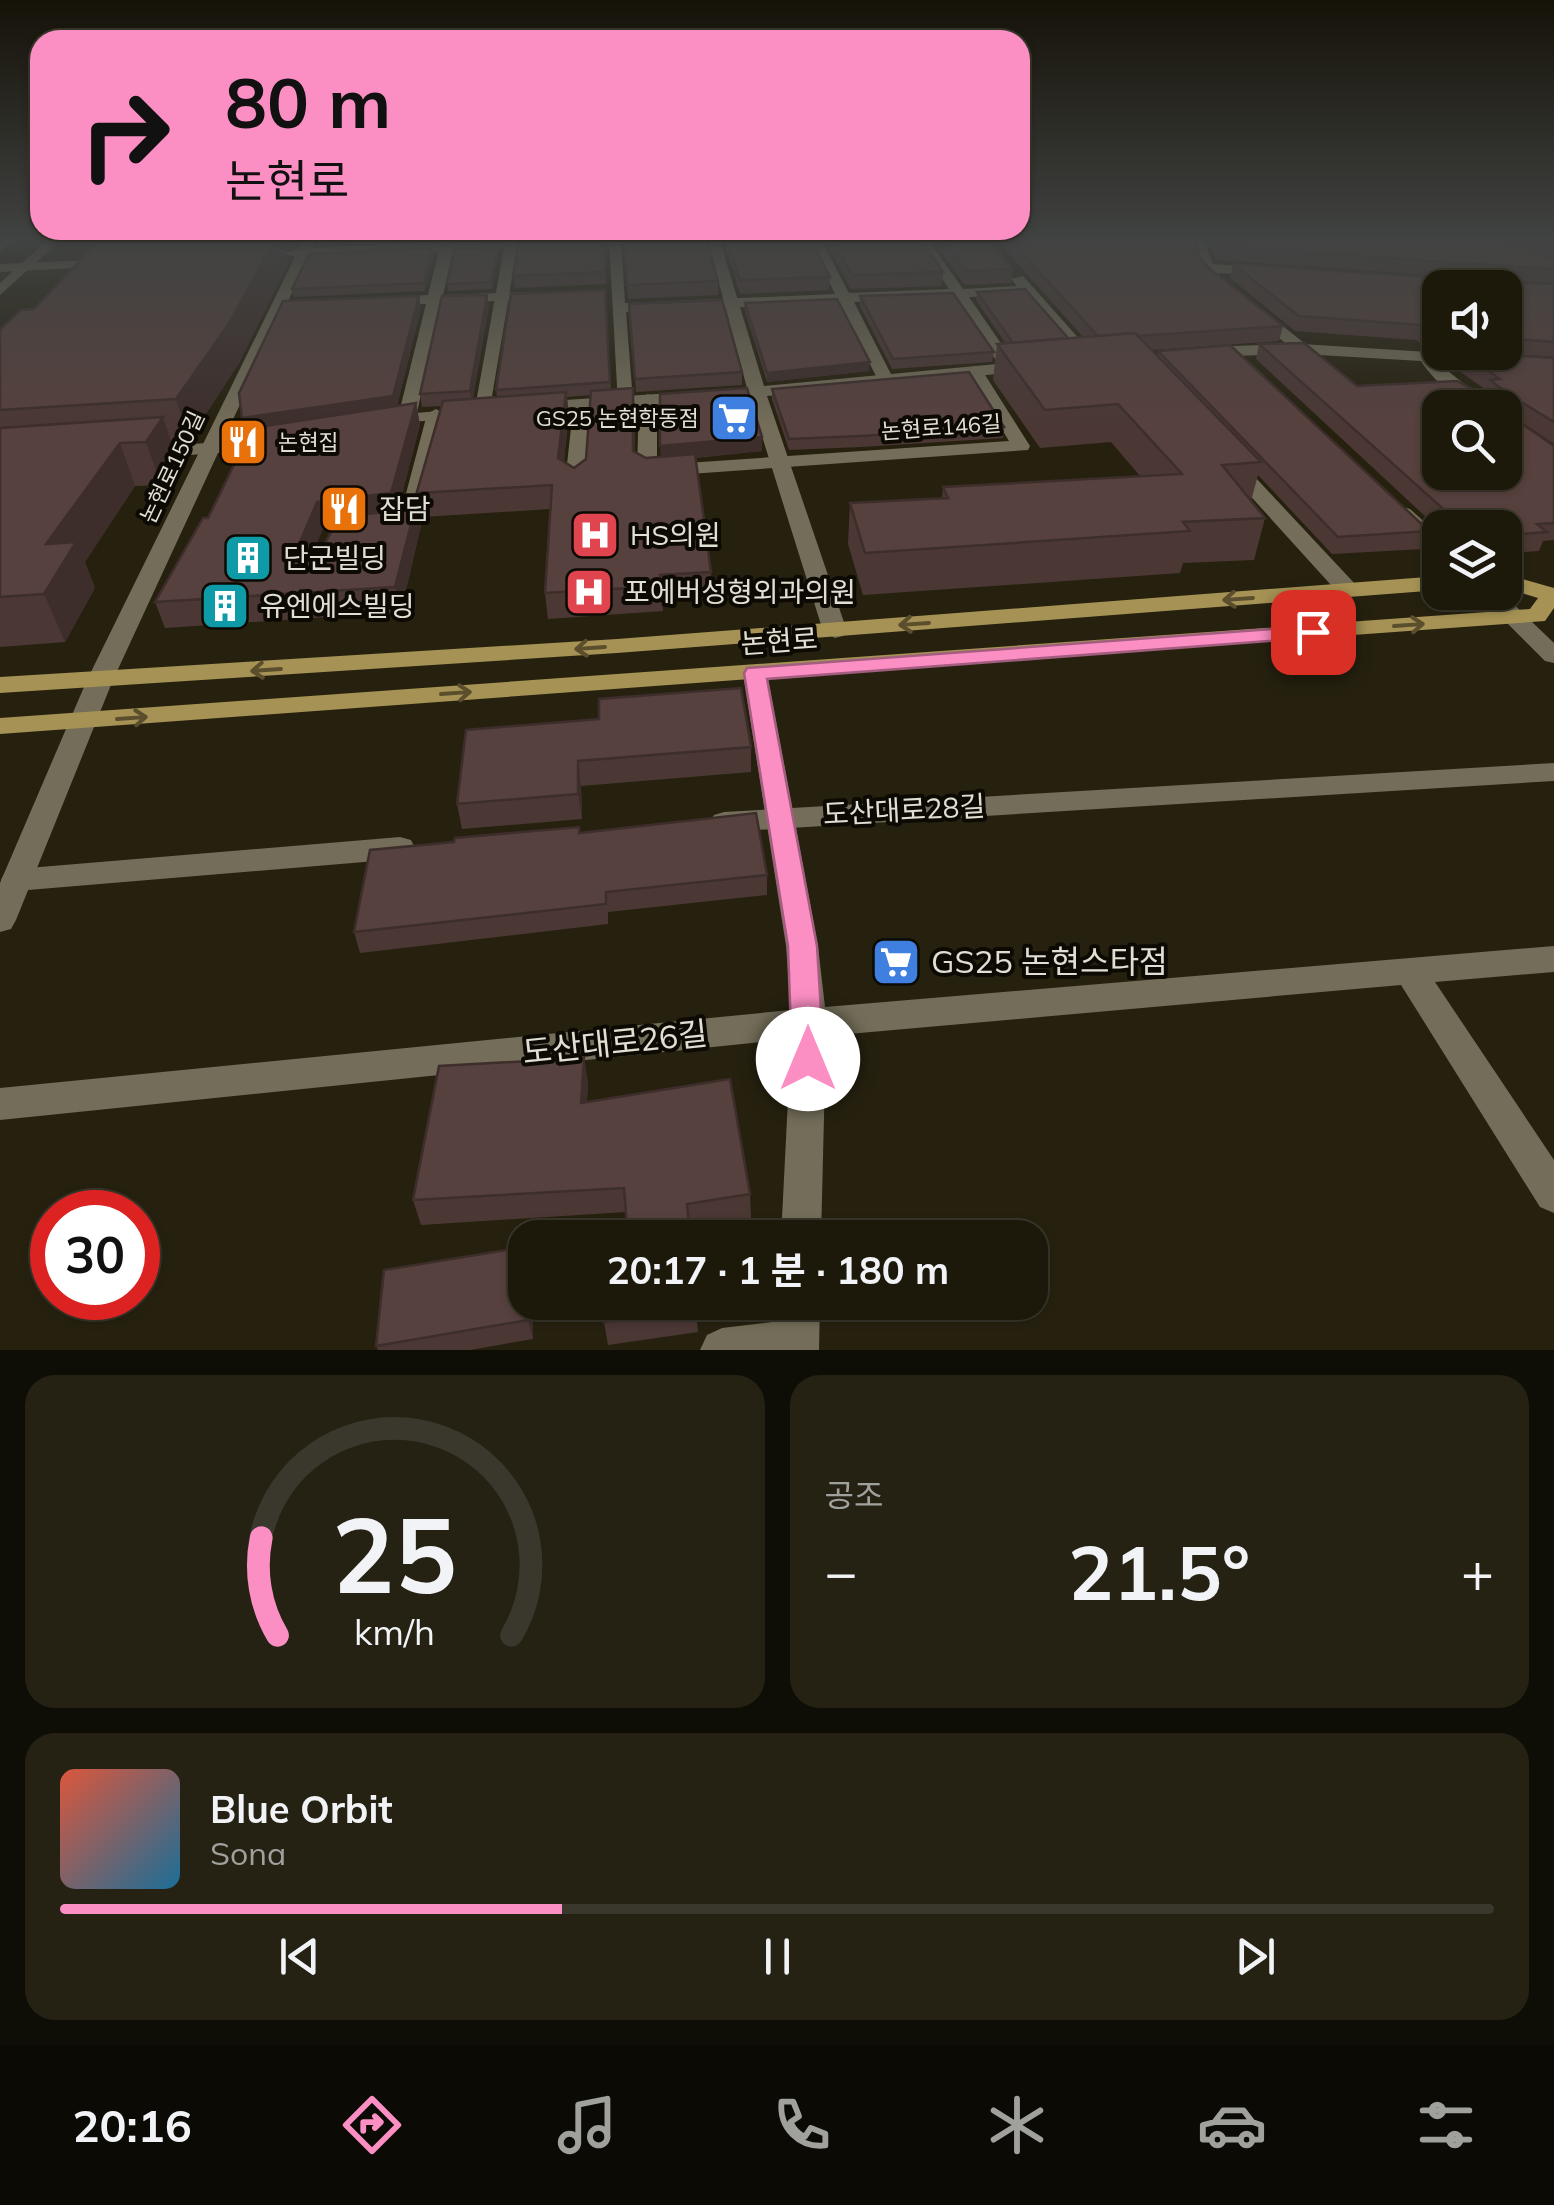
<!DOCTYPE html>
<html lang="ko">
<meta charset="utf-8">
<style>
:root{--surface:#1c190b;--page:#252214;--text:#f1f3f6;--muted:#a0a09d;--line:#3a382c;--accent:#fb8fc4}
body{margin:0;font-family:Mulish,"Noto Sans KR",sans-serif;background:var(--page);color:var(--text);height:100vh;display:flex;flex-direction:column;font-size:38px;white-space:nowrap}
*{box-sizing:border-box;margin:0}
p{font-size:32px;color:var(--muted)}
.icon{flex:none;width:55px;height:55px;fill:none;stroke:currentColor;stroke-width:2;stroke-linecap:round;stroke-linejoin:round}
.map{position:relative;height:1350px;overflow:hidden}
.side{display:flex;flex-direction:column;gap:25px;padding:25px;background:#0f0e06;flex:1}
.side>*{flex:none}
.banner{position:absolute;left:30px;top:30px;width:1000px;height:210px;border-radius:30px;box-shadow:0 2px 8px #0004,0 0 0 2px var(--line);background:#fb8fc4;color:#111;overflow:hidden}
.tools{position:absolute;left:1422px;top:270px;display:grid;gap:20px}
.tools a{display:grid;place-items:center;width:100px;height:100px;border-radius:20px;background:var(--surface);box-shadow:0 2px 8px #0004,0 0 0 2px var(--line);font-size:50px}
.speed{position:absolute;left:30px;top:1190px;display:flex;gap:20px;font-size:50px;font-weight:700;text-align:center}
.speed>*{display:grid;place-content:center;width:130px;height:130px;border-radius:50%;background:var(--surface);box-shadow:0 2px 8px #0004,0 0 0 2px var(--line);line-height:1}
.speed .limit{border:15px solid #d22;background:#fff;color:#111}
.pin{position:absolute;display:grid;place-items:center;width:85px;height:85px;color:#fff;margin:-42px;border-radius:20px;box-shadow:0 5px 15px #0006}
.me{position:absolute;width:110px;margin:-55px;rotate:0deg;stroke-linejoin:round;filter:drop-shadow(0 0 8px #0008)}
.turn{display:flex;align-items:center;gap:35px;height:210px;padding:0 30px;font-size:45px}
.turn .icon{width:130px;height:130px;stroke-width:2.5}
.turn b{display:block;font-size:70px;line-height:85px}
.big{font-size:75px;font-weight:700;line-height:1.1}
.side .card{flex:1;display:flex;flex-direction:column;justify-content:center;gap:15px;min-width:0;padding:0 35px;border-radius:30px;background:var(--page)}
.side .dial{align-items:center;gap:0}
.dial svg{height:260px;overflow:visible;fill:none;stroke:var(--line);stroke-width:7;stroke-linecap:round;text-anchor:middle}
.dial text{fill:var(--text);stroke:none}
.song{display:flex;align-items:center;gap:30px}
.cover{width:120px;height:120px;border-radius:15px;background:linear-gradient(135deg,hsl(10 70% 55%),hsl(200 70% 35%))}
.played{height:10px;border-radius:5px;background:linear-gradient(90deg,var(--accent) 35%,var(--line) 35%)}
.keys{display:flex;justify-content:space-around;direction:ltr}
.heat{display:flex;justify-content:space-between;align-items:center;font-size:55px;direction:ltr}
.side .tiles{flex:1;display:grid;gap:25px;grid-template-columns:1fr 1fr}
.card:last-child{grid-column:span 2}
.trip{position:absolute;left:508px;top:1220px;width:540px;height:100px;border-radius:30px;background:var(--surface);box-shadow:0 2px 8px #0004,0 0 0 2px var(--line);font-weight:700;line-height:100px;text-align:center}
.tab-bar{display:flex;height:160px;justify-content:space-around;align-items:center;background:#0b0a04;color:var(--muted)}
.tab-bar .icon{width:70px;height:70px}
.tab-bar .on{color:var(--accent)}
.tab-bar b{font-size:45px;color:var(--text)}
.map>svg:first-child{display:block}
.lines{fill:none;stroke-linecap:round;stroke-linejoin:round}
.service{fill:#736d59;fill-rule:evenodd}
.minor{fill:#736d59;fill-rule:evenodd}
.secondary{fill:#736d59;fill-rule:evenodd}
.primary{fill:#a69255;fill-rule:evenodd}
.wall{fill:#4b3835;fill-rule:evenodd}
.shaded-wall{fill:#3d2e2b}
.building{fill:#57413e;stroke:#3d2e2b;stroke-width:2.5;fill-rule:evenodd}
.oneway{stroke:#5a4e2c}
.route{fill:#fb8fc4;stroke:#a35d7f;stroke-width:2.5}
.labels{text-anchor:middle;stroke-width:8;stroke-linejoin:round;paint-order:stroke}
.far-poi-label{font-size:22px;fill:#e1ded3;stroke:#0d0a04;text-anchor:end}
.far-street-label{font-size:22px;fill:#e1ded3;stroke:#0d0a04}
.poi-label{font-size:28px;fill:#e1ded3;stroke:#0d0a04;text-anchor:start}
.street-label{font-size:28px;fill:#e1ded3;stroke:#0d0a04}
.near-poi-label{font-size:32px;fill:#e1ded3;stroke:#0d0a04;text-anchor:start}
.near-street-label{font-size:32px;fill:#e1ded3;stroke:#0d0a04}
</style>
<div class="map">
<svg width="1554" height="1350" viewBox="0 0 1554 1350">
<rect width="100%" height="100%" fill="#26210f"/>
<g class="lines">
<g class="service">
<path d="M382,238H394L388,252L383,253L376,249Z"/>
<path d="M609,238L621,240L625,303L835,294L808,238H820L849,293L949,289L915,238H927L963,289L1017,286L1011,279L1023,276L1099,361L1085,364L1024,295L969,297L1018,368L1010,373L1004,372L954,298L854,302L893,378L885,383L877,378L839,303L626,312L633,401L618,405Z"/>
<path d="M447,242L454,246L443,295L527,292L534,296L527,300L441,303L416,417L407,422L398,417L426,304L387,305L380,301L387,297L428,295L440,246Z"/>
<path d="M1302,344L1554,360V370L1438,363L1494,408C1466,408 1437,386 1421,361L1302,354L1232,356L1224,351L1232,346Z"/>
<path d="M974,366L980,367L1030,446L1028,450L647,477L637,471L639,399L648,394L657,399V465L1009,441L966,371Z"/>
<path d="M436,409L445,414L418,526L408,532L386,531L383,527L386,523L399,520L427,414Z"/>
<path d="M208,443L215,445V453L140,459L131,453L140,447Z"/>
<path d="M1554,763V781L724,832L714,829L709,822L714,815L724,812Z"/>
<path d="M400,837L411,840L415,848L411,856L400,859L16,891L5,888L1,880L5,872L16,869Z"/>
<path d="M797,1319L812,1326L819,1341L815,1350H700L707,1335L722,1328Z"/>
</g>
<g class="minor">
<path d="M305,238H317L313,248L506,238H671L665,242L517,248L489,414L386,425L380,424V416L475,408L504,248L309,256L223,441L277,432L286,438L277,444L218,453L113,680L16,920L11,929L0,932V883L87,680L295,257L284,253L299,249Z"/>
<path d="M707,238H719L764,386L1028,361L1036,366L1028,371L767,396L847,631L843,636L835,638L823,631L750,398L590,409L585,482L575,488L565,482L573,410L535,412L526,407L535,402L747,388Z"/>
<path d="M1191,238H1203L1213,264L1262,268L1269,272L1262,276L1219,273L1222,282H1212L1200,268Z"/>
<path d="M116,259L118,262L111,266L0,272V264Z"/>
<path d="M1250,308H1260L1308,346V352H1296L1250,314Z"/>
<path d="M1233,459L1240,461L1356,585L1359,590L1356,595H1340L1226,469V461Z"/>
<path d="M1403,507L1410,509L1440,536V553L1432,552L1396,517L1393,513Z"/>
<path d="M1476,592H1501L1554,643V663L1545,661Z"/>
<path d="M755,666L767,673L818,946L825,1007L1554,946V972L1435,982L1554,1160V1213L1540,1207L1401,985L826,1036L821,1238H781L791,1039L0,1120V1088L791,1010L786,946L743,673Z"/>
<path d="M778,1302H820L819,1350H775Z"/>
</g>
<g class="secondary">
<path d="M4,238H18L0,251V241Z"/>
<path d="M50,238H63L0,295V283Z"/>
</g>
<g class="primary">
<path d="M1505,574L1554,588V608L1545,621L0,734V718L1530,609L1538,598L1505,588Z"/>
<path d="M1440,576V590L617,653L0,693V677L617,639Z"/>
</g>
</g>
<g class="wall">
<path d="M102,238H303L296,247L284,248L288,263L239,363L189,440L171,442L177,459L161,485L135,486L85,562L95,588L65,642L0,647V330L34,309Z"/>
<path d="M316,238H379L375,243L318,246Z"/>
<path d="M605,238L606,284L515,288L513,276Z"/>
<path d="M624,238L718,281V295L628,299Z"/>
<path d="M723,238H810L830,277L829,290L740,294Z"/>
<path d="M824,238H920L943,272L942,286L851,289Z"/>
<path d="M931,238H985L1013,269L1011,283L965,285Z"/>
<path d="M995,238H1194L1199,256L1210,269L1283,326L1279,341L1152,350L1157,356L1158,351L1429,531L1423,549L1332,554L1258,475L1251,501L1265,518L1254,560L1183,563L1180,573L863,595L848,544L850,503L942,498L943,487L1140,476L1111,442L1040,448L993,380L997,344H1006L976,300L977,292L1068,338L1083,337Z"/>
<path d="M1206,238H1554V283L1509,280L1510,282L1554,284V357L1488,352H1505V288H1440V349L1427,348L1416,340L1295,331L1230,278L1233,264L1444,278H1473L1216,260Z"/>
<path d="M498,253L492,289L448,291L447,284Z"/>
<path d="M434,256L425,291L294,297L292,289Z"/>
<path d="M605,290L611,390L633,388L635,452L646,458L660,457L762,437V451L696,458L711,572L712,597L662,600L663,611L548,619L545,593L550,509L423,517L401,612L165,628L155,602L208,518L250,431L246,432L242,418L421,308L397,406L416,403L420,425L398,510L412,509L441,406L422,407L420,394L489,306L473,399L497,397L496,390ZM591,395L586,459L574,468L564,461L569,414L567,397ZM335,525L322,549H314L324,526Z"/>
<path d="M860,296L994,352L992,362L892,369L860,306Z"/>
<path d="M745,303L869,371L767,382L745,311Z"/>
<path d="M629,304L742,372V385L636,392Z"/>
<path d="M1259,344L1357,386L1485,393L1486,390L1455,368L1461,352L1554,358V444L1508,413L1554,446V540L1543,541L1539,551L1505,553V528H1440V530L1256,359Z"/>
<path d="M772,389L1004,427L1003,438L861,447L789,450L772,399Z"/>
<path d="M466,730L751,747V772L581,786L582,819L462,829L457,804Z"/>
<path d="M580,833L767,875V895L608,912V924L360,953L354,932Z"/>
<path d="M584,1058L588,1083L587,1102L750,1194L751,1218L689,1229L626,1212L421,1225L413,1200Z"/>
<path d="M525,1302H533V1339L470,1350H378L376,1346Z"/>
<path d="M695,1302L698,1332L608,1345L604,1322Z"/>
</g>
<g class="shaded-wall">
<path d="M276,238H282L288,263L239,363L189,440L176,399Z"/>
<path d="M293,238H303L296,247Z"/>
<path d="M395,238H460L396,242Z"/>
<path d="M498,247V253L492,289L491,282Z"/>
<path d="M432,248L434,256L425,291L424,283Z"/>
<path d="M487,295L489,306L472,403L470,391Z"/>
<path d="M419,296L421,308L396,410L246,432L242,418Z"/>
<path d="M870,362L869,371L767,382V373Z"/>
<path d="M633,388L635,410V474L633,451Z"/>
<path d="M566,392L569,414L561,482L558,458Z"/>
<path d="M416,403L420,425L396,517L324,526L307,567L300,542L317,502Z"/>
<path d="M163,417L177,459L161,485L146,442Z"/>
<path d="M762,437V451L661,461L660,446Z"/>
<path d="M120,443L135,486L85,562L95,588L65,642L44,594L46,544Z"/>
<path d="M419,493L423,517L401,612L395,587Z"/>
<path d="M578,761L581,786L582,819L578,794Z"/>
<path d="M584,1058L588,1083L585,1128L581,1103Z"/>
<path d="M528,1302H533V1339L528,1320Z"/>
</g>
<g class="building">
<path d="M102,238H276L228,325L176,399L0,410V330L21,310L34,309Z"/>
<path d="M594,238H604L605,272L513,276L519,241Z"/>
<path d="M624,238H706L718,281L627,285Z"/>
<path d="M726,238H810L830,277L740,280Z"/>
<path d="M831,238H920L943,272L852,275Z"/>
<path d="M942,238H985L1013,269L966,271Z"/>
<path d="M1008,238H1194L1199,256L1210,269L1283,326L1138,336L1135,333L1098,336Z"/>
<path d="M1214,238H1504L1554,260V269L1219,247Z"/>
<path d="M1536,238H1554V246Z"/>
<path d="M498,247L491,282L447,284L455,249Z"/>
<path d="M432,248L424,283L292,289L309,254Z"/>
<path d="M1233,264L1444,278H1506L1510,282L1554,284V342L1505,338V288H1440V334L1433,333L1421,325L1299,316Z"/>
<path d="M1025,289L1068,338L1013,343L977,292Z"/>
<path d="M605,290L610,382L496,390L511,294Z"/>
<path d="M953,293L994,352L893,359L860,296Z"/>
<path d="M487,295L470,391L420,394L442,296Z"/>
<path d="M419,296L393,396L242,418L239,393L283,301Z"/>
<path d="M837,299L870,362L767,373L745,303Z"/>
<path d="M722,300L742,372L635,379L629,304Z"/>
<path d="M1135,333L1261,462L1222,465L1265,518L1183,522L1190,531L865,553L850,503L948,498L943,487L1182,474L1118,404L1045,410L997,344Z"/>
<path d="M1304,343L1357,386L1457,381L1478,392L1500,396L1502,389L1490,380L1500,379L1461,352L1554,358V422L1513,397L1508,400V414L1554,446V523L1537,524L1547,532L1505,535V528H1451L1449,514L1259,344ZM1440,408H1505V472H1440Z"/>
<path d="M1230,345L1429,531L1338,537L1158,351Z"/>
<path d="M969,372L1004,427L861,436L789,439L772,389Z"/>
<path d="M633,388V451L646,458L695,454L711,572L660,575L661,586L545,593L552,485L419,493L395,587L155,602L203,518H208L252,428L416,403L391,493L317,502L300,542L306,549H322L339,517L412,509L443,401L566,392L558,458L574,468L586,459L591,391Z"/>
<path d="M747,388L762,437L660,446V394Z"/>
<path d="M163,417L146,442L120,443L46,544L76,542L44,594L0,597V428Z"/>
<path d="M741,688L751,747L578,761V794L457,804L466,730L599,719V699Z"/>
<path d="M756,813L767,875L606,892V904L354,932L370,850L454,842L455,838L579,827V833Z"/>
<path d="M584,1058L581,1103L730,1079L750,1194L687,1204L690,1238H628L624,1188L413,1200L439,1066Z"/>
<path d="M525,1247V1302H528V1320L376,1346L384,1270Z"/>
<path d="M604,1302H695L696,1309L604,1322Z"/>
</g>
<defs><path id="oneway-shaft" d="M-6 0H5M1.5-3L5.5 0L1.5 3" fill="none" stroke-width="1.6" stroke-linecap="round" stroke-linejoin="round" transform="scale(2.5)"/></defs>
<g class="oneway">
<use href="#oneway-shaft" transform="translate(1238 599) rotate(176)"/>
<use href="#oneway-shaft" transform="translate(914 624) rotate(176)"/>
<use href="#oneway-shaft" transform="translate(1409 625) rotate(-4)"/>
<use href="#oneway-shaft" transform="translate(590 648) rotate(176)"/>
<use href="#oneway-shaft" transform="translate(266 670) rotate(176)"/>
<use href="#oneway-shaft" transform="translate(456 693) rotate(-4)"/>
<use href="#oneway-shaft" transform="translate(132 718) rotate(-4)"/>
</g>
<linearGradient id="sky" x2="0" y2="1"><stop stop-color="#151208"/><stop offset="0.56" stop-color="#414342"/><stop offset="1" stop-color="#414342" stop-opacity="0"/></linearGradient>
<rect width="1554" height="427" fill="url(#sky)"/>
<path class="route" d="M1313,626L1324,632L1321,637L767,679L817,946L824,1059L819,1069L808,1073L797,1069L792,1059L788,946L744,673L747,668Z"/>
<defs>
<g id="supermarket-square" transform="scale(2.5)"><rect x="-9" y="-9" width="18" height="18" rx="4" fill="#3f7fe0" stroke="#0d0a04"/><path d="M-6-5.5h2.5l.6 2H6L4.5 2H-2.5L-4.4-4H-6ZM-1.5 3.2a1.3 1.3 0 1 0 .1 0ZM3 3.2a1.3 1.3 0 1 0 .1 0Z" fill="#fff"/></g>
<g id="restaurant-square" transform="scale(2.5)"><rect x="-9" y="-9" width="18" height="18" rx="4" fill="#e8710a" stroke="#0d0a04"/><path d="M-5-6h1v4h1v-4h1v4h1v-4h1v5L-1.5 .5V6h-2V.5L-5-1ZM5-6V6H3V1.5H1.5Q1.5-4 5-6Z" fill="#fff"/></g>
<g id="hospital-square" transform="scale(2.5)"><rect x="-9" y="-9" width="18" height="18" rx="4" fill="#e0444e" stroke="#0d0a04"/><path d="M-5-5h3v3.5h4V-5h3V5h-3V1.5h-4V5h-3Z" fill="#fff"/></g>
<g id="building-square" transform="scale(2.5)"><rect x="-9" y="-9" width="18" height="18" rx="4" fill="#0f9aa8" stroke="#0d0a04"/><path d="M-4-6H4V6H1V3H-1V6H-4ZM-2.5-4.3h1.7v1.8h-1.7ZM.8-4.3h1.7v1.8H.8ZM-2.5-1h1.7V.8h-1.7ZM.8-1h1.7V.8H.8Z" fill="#fff"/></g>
</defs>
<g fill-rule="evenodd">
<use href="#supermarket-square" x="734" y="418"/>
<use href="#restaurant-square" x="243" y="442"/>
<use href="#restaurant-square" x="344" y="509"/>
<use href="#hospital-square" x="595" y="535"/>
<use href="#building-square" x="248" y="558"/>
<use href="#hospital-square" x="589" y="592"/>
<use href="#building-square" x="225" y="606"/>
<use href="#supermarket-square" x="896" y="962"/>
</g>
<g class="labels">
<g class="far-poi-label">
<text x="699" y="426">GS25 논현학동점</text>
<text x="278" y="450" text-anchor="start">논현집</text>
</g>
<g class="far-street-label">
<text transform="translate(941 427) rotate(-4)" y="8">논현로146길</text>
<text transform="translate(172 467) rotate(-65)" y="8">논현로150길</text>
</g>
<g class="poi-label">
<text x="379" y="519">잡담</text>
<text x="630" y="545">HS의원</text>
<text x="283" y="568">단군빌딩</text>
<text x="624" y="602">포에버성형외과의원</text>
<text x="260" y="616">유엔에스빌딩</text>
</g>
<g class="street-label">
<text transform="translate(779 641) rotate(-4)" y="10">논현로</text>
<text transform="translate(904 810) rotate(-3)" y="10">도산대로28길</text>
</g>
<g class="near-poi-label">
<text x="931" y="973">GS25 논현스타점</text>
</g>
<g class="near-street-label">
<text transform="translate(615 1043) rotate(-6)" y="11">도산대로26길</text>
</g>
</g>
</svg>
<div class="tools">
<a><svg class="icon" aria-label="sound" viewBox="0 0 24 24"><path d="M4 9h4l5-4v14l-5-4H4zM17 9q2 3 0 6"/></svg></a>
<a><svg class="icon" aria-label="search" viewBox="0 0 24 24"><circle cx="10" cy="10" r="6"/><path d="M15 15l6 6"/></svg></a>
<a><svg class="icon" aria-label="layers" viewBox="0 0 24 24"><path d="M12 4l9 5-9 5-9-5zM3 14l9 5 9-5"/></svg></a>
</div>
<div class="speed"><div class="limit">30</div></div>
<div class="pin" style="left:1313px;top:632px;background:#d93025"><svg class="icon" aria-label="arrive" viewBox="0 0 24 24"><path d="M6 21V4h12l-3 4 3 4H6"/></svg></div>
<svg class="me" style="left:808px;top:1059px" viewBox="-20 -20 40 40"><circle r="19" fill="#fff"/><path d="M0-13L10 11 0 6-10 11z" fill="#fb8fc4"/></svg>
<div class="trip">20:17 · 1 분 · 180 m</div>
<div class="banner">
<div class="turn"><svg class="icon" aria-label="right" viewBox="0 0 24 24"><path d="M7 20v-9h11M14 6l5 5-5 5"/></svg><div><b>80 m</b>논현로</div></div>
</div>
</div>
<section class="side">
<div class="tiles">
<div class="card dial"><svg viewBox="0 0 100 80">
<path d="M14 69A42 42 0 1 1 86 69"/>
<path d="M14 69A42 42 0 0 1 9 39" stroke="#fb8fc4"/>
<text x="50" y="56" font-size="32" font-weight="700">25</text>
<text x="50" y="72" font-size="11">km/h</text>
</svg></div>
<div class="card"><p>공조</p>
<div class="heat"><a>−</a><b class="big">21.5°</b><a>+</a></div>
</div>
<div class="card">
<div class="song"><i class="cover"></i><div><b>Blue Orbit</b><p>Sona</p></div></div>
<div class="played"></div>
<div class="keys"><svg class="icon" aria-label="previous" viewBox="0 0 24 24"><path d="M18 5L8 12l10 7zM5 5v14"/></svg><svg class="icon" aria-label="pause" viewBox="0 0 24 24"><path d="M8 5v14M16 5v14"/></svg><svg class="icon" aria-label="next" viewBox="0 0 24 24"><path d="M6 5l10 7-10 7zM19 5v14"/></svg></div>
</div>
</div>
</section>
<nav class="tab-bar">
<b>20:16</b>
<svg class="icon on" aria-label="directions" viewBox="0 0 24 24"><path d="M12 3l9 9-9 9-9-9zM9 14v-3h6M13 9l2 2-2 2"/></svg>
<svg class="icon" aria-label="music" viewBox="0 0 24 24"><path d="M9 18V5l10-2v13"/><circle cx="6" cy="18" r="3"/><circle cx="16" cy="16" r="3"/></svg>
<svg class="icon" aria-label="phone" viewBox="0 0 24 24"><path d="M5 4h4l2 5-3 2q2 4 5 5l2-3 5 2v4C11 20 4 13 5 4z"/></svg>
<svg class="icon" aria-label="climate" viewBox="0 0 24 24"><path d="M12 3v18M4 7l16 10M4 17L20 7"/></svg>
<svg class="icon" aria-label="car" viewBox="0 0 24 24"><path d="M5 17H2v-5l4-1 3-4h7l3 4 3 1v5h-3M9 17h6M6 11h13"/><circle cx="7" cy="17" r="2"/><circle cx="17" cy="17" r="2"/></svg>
<svg class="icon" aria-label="filters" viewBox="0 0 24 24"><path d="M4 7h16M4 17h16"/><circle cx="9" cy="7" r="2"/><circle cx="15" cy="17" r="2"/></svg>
</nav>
